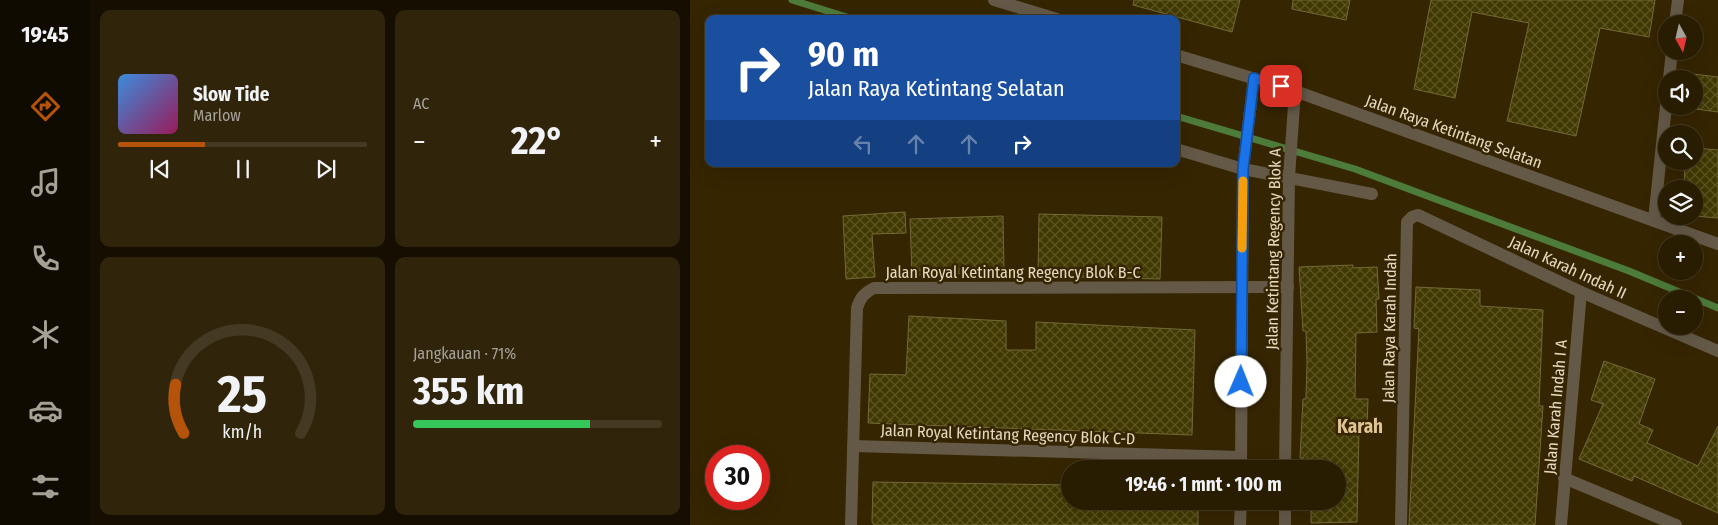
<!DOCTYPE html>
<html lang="id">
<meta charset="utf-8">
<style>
:root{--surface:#281c01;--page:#30250b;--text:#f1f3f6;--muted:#a5a199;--line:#443a23;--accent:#b45309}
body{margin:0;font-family:"Fira Sans Condensed",sans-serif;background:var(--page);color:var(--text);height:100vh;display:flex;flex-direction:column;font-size:19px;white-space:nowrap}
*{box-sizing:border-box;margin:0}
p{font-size:16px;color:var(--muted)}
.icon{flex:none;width:28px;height:28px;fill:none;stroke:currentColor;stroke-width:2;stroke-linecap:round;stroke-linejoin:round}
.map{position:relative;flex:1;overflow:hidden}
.details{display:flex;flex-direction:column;gap:10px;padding:10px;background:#160f01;width:600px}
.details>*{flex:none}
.banner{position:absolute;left:15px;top:15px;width:475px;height:152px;border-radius:10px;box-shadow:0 5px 20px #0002,0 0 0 1px var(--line);background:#1a4fa0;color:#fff;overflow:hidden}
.needle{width:32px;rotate:172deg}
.tools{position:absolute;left:968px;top:15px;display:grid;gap:10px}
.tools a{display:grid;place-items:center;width:45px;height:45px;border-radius:50%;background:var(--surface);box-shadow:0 5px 20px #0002,0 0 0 1px var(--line);font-size:25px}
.speed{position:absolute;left:15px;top:445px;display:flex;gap:10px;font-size:25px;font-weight:700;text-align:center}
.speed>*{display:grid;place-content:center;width:65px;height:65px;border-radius:50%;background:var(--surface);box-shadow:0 5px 20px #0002,0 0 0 1px var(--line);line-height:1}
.speed .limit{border:8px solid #d22;background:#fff;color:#111}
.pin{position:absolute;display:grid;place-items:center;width:42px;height:42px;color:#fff;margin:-21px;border-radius:10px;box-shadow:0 2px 8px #0006}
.me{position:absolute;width:55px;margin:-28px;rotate:1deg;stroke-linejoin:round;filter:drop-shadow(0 0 4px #0008)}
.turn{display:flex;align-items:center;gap:18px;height:105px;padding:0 20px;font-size:22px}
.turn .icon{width:65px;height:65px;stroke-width:2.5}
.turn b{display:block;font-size:35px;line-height:42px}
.lanes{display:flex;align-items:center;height:48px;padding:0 20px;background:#0003;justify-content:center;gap:25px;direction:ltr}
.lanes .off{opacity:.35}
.big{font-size:38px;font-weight:700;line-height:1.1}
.details .widget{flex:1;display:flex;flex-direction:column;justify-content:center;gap:8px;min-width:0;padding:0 18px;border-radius:10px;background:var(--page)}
.details .dial{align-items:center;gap:0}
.dial svg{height:130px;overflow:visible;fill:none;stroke:var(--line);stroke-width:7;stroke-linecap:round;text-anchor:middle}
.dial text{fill:var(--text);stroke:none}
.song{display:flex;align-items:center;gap:15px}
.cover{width:60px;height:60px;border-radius:8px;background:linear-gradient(135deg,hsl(210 70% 55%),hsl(330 70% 35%))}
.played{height:5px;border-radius:2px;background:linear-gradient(90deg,var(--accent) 35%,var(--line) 35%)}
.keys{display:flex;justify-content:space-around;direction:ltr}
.heat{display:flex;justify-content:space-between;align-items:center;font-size:28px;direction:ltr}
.charge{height:8px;border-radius:4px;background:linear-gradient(90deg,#34c759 71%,var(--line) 0)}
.details .tiles{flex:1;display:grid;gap:10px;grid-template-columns:repeat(2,1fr)}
.trip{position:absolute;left:371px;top:460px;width:285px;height:50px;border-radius:25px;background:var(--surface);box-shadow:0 5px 20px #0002,0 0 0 1px var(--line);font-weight:700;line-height:50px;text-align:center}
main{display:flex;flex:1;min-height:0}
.menu{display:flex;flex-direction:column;width:90px;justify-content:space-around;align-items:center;background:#100b00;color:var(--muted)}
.menu .icon{width:35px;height:35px}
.menu .selected{color:var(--accent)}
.menu b{font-size:22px;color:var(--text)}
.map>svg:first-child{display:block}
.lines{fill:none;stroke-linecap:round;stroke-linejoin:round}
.stream{stroke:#4d7b3a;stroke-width:7}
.building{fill:url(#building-cross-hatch);stroke:#716a37}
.minor{stroke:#645947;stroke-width:12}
.route-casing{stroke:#114b97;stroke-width:12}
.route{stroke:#1a73e8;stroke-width:9}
.slow{stroke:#f59e0b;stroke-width:9}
.labels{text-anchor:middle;stroke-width:5;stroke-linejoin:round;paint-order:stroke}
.street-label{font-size:16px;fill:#e6d9c1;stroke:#362501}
.quarter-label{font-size:19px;font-weight:bold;fill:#dfc393;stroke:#362501}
</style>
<main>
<nav class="menu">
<b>19:45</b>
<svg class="icon selected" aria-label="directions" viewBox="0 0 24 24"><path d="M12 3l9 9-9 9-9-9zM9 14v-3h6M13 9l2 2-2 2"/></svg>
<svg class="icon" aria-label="music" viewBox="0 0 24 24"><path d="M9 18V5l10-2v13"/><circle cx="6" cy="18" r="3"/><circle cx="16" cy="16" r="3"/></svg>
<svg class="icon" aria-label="phone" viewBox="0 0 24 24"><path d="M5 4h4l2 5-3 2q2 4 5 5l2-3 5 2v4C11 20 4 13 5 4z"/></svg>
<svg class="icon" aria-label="climate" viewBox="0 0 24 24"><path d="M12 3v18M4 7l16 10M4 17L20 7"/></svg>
<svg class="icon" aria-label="car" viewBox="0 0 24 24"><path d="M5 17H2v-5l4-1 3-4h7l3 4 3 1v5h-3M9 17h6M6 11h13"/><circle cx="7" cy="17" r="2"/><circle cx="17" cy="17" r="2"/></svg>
<svg class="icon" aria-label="filters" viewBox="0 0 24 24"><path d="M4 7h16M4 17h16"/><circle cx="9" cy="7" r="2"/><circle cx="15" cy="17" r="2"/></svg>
</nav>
<section class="details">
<div class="tiles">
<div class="widget">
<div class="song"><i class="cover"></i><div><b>Slow Tide</b><p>Marlow</p></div></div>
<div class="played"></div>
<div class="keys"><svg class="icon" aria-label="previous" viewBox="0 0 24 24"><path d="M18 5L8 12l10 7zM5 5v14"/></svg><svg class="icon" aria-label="pause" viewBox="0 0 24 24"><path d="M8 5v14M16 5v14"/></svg><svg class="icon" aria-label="next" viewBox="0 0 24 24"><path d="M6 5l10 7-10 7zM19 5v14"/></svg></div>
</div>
<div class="widget"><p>AC</p>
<div class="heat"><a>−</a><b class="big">22°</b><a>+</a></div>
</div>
<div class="widget dial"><svg viewBox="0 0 100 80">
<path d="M14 69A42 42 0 1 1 86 69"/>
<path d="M14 69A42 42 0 0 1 9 39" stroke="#b45309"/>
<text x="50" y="56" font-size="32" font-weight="700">25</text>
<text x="50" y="72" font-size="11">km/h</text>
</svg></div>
<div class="widget"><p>Jangkauan · 71%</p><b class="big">355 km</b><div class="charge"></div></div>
</div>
</section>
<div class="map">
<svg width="1028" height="525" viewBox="0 0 1028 525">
<defs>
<pattern id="building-cross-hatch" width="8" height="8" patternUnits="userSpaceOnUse" patternTransform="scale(1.25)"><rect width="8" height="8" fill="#413901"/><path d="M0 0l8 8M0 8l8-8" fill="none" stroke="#5c5524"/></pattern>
</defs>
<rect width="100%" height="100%" fill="#362501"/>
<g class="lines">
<g class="stream">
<path d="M102,0L163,19"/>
<path d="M486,116L665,169L939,271L1028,308"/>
</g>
</g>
<g class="building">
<path d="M444,0H550L542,32L443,5Z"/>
<path d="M603,0H660L656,20L602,9Z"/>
<path d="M741,0H965L959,37L910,28L886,136L817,121L839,23L782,12L765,98L724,89Z"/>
<path d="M1003,74L1028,77V112L998,108L1004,106Z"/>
<path d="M1004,148L1028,150V218L1004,216V189H994L995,161H1004Z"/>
<path d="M215,212L216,233L182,234L185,277L156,279L153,216Z"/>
<path d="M349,214L472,217L470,279L348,276Z"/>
<path d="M313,216L314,272L222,275L220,219Z"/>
<path d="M663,265V268L687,267L689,299H686L687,332L666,333L665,399H678L677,429H669L667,522L621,523V501H648V469H613V458H610L613,399H616L617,362L616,331H613L609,267Z"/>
<path d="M726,287L790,290V306L853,310L849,406H853L845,525H719L729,329L724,328Z"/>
<path d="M219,316L316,321V350H346V322L505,330L502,435L178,423L180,374L216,375Z"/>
<path d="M914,361L965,379L949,424L963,430L957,443L1008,466L1028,426V513L944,476L942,481L889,459L913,404L901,400Z"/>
<path d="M183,482L380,485V501H508V525H184L182,522Z"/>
</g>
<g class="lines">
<g class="minor">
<path d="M304,0L367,19"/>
<path d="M985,24L988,0"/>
<path d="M486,55L605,91L1028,244"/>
<path d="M979,79L982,51"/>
<path d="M486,149L553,169L682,194"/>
<path d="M964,220L976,106"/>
<path d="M163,446L551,457"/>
<path d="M551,469L553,169L564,78"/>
<path d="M595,469L599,177L605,91"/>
<path d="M874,478L986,525"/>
<path d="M161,525L167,308C170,298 174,293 184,288L598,287"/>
<path d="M550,525L551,501"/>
<path d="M595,525V501"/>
<path d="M711,525L717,222L722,217L728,215L891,292L1028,351"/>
<path d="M871,525L891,292"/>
</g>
</g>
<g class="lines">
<g class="route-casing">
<path id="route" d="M551,382L553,169L564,78L591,86"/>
</g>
<use href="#route" class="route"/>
<path class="slow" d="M552,248L553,181"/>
</g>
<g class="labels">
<g class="street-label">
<text transform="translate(764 131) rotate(20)" y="6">Jalan Raya Ketintang Selatan</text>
<text transform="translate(583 249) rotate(-89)" y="6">Jalan Ketintang Regency Blok A</text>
<text transform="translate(878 267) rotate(25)" y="6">Jalan Karah Indah II</text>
<text x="323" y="278">Jalan Royal Ketintang Regency Blok B-C</text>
<text transform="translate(699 328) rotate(-89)" y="6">Jalan Raya Karah Indah</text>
<text transform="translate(865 407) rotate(-85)" y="6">Jalan Karah Indah I A</text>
<text transform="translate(318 434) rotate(2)" y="6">Jalan Royal Ketintang Regency Blok C-D</text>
</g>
<g class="quarter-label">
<text x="670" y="433">Karah</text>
</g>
</g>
</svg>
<div class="tools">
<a><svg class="needle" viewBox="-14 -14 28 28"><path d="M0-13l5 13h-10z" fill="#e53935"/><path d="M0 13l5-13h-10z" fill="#a5a199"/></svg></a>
<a><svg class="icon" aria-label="sound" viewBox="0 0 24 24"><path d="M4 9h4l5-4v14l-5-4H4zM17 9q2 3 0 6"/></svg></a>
<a><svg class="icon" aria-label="search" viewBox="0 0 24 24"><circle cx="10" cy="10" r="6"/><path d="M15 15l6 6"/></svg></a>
<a><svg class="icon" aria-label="layers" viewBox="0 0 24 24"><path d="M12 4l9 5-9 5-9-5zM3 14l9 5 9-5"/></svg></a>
<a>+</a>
<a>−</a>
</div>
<div class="speed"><div class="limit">30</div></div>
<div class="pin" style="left:591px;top:86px;background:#d93025"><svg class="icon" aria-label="arrive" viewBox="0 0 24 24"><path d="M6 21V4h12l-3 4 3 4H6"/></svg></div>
<svg class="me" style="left:551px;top:382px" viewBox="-20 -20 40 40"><circle r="19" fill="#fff"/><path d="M0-13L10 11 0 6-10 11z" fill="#1a73e8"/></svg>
<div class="trip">19:46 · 1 mnt · 100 m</div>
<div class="banner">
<div class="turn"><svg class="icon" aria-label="right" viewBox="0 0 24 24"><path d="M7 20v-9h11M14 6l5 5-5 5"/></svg><div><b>90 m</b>Jalan Raya Ketintang Selatan</div></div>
<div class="lanes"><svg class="icon off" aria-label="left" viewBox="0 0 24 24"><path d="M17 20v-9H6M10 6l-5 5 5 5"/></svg><svg class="icon off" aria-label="ahead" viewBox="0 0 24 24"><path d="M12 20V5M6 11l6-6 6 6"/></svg><svg class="icon off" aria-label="ahead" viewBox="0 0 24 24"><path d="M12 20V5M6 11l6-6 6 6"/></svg><svg class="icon" aria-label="right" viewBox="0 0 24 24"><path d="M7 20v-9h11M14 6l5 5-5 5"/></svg></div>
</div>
</div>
</main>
